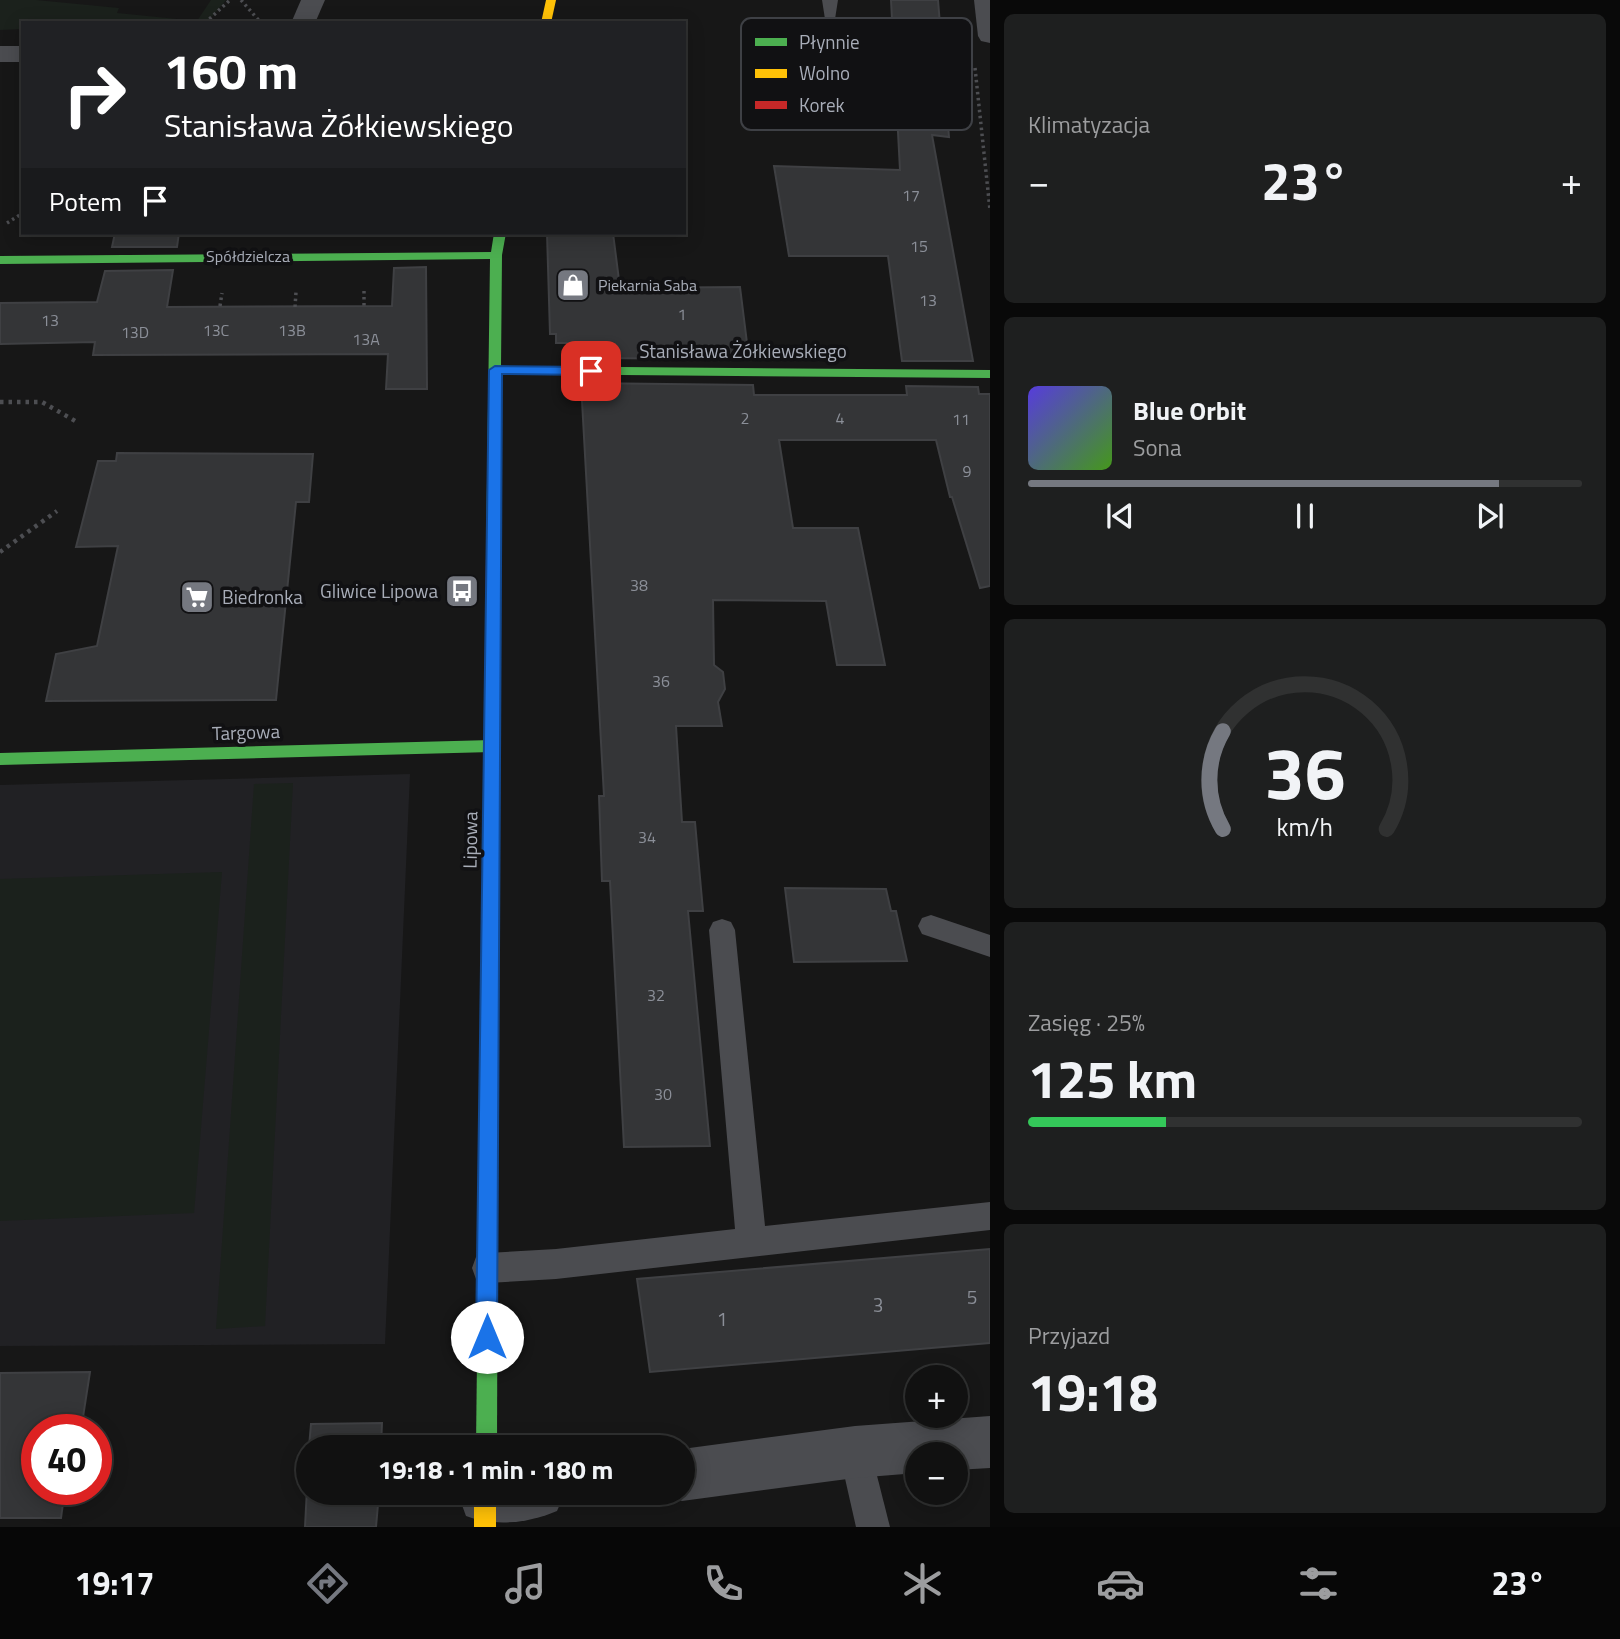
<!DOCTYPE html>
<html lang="pl">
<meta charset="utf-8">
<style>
:root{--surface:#111;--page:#1e1f1f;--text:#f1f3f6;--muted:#9c9d9f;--line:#303131;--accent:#757880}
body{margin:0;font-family:"Titillium Web",sans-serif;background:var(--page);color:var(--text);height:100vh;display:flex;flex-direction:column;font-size:26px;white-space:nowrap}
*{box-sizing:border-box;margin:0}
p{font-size:23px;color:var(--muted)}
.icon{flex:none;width:38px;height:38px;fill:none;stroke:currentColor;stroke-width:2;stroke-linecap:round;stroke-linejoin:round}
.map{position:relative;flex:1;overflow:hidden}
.details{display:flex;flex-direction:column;gap:14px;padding:14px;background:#090909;width:630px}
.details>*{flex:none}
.banner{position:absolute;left:21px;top:21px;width:665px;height:214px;border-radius:0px;box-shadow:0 4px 18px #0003,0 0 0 2px var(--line);background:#202124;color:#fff;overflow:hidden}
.buttons{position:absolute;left:905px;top:1365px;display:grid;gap:14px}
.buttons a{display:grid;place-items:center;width:63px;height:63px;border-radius:50%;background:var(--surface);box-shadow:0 4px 18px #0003,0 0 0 2px var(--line);font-size:35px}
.speed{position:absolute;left:21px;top:1414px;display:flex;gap:14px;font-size:35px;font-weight:700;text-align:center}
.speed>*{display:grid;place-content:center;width:91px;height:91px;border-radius:50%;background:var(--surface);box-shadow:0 4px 18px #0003,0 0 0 2px var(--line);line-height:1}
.speed .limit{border:10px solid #d22;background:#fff;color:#111}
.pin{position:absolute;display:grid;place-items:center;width:60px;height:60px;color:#fff;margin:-30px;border-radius:14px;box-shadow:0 4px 10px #0006}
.me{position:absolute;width:77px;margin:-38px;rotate:0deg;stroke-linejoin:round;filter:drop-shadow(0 0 5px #0008)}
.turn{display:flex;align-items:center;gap:24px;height:147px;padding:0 28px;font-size:32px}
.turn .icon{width:91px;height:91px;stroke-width:2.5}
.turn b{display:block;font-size:49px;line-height:60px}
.then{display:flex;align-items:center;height:66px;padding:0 28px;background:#0003;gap:14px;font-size:26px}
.big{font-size:52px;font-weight:700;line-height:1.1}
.details .widget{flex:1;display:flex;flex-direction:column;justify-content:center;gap:10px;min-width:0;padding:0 24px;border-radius:10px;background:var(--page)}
.details .dial{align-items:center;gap:0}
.dial svg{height:182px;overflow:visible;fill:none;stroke:var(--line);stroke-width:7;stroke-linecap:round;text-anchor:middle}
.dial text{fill:var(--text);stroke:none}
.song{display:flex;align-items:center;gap:21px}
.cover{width:84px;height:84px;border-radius:10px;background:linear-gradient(135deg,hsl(250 70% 55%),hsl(100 70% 35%))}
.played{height:7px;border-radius:4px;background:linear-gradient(90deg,var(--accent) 85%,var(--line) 85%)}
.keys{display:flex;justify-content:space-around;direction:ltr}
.heat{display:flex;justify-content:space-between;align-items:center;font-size:38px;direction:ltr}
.charge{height:10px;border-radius:5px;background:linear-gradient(90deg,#34c759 25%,var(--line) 0)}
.trip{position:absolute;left:296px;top:1435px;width:399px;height:70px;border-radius:35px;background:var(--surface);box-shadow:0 4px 18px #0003,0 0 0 2px var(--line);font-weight:700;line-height:70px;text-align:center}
.tab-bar{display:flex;height:112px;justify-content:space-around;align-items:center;background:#070707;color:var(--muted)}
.tab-bar .icon{width:49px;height:49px}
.tab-bar .current{color:var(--accent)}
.tab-bar b{font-size:32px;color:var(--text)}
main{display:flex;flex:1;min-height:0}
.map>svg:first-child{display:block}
.built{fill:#212124}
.green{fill:#1b211c}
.building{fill:#343537;stroke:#3f4043;stroke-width:2}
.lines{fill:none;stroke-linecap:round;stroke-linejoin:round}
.path-far1{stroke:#4d4e52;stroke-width:3.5;stroke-dasharray:2.5 3.5;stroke-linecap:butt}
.path{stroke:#4d4e52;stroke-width:4.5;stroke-dasharray:3.5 5;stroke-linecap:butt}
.lane{fill:#4b4c50;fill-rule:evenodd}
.street{fill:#4b4c50;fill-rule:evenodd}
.fast{fill:#4caf50;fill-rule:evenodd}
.slow{fill:#ffc107;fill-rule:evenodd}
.jam{fill:#c62828;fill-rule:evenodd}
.route{fill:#1a73e8;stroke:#114b97;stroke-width:2}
.labels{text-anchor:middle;stroke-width:7;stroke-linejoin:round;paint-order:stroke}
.number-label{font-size:16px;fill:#8b8f98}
.far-street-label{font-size:16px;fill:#a8adb8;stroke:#111113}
.far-poi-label{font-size:16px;fill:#a8adb8;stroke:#111113;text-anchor:start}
.street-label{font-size:19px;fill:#a8adb8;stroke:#111113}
.poi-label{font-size:19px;fill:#a8adb8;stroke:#111113;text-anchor:end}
.near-number-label{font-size:19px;fill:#8b8f98}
.key{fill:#111113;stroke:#3e4045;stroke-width:2}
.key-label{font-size:19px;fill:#a8adb8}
</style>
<main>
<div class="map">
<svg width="990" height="1527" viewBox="0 0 990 1527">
<rect width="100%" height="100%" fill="#171717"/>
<path class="built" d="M410,774L385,1344L0,1346V785Z"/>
<g class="green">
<path d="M0,0H36L119,8L117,13L197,21L211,0H226L210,19L202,23H23V29L0,30Z"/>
<path d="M293,783L265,1326L216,1329L254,784Z"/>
<path d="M222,872L194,1213L0,1221V879Z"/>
</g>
<g class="building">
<path d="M891,0H938L949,137L932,135L973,361H902L888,256H789L774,166L900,170Z"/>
<path d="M115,233H179L177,247H112Z"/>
<path d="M547,233H613L620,288L740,287L749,359L579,358L578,343H556V334H550Z"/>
<path d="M426,267L427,389H386L388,354L93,355L95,342L0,344V303L97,302L105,271L173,270L167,307L392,306L394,268Z"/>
<path d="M581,383L753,385L754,395H907L906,386L978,387L979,394H990V586L980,588L952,497H950L936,440H779L793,528H858L885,665H837L826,601L713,600L714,665L723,672L725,689L718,702L722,726H676L682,822H695L703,911H688L710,1146L624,1147L610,881H602L599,796H604Z"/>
<path d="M117,453L313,454L309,502H296L276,700L46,701L56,654L97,646L118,546L76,547L98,461H116Z"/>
<path d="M785,888L886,889L891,911H896L907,961L794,962Z"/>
<path d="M990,1249V1343L650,1372L637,1279Z"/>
<path d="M90,1372L81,1430H37V1489H65L61,1518H0V1373Z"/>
<path d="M382,1423L381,1447H309L311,1424Z"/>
<path d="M308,1469V1493H379L376,1527H305Z"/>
</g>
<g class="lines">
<g class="path-far1">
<path d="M241,0L261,23"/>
<path d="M205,23L230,0"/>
<path d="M975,68L990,210"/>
<path d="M7,223L23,213"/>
<path d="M364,291V306"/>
<path d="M220,306L222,293"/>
<path d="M295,307L296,292"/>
</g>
<g class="path">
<path d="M0,402H42L77,422"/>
<path d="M0,552L57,511"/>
</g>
<g class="lane">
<path d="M822,0H838L835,19H825Z"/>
<path d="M931,915L990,935V957L922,934L918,926L922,918Z"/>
<path d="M722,919L731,922L735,930L765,1226L990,1202V1230L556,1279L487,1283L476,1279L472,1268L476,1257L487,1253L556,1249L735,1229L709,930L713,922Z"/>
<path d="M855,1436L867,1440L871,1452L890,1527H856L839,1452L843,1440Z"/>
</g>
<g class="street">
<path d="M301,0H325L315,23H291Z"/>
<path d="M974,0H990V43L981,41L978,36Z"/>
<rect x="0" y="46" width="23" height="16"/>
<path d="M990,1416V1468L956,1470V1454H917V1473L855,1478L682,1501L663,1493H682V1449L855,1426Z"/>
<path d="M461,1493H565L557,1511C529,1523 495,1527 466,1516L459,1497Z"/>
</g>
<g class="fast">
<path d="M494,233H506L502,255L501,366L990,370V378L501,374L500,557L493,562L486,557L490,259L0,264V256L491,252Z"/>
<path d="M492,740L498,742L500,746L498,750L492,752L0,765V753Z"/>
<path d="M491,822L497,824L499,829L497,1447H476L483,829L485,824Z"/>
</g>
<g class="slow">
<path d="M546,0H556L551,23H541Z"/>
<rect x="474" y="1493" width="22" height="34"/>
</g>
<path class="jam" d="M493,552L500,557L499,829L497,834H485L483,829L486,557Z"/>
</g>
<path class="route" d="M495,366L591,367L597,371L591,375L502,374L497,1337L494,1344L487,1347L479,1344L476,1337L489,370Z"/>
<defs>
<g id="shop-square" transform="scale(1.75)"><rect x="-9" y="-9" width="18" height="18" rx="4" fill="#757880" stroke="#111113"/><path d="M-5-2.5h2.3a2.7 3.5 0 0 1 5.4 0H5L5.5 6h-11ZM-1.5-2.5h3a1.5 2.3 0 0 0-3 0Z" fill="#fff"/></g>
<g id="bus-square" transform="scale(1.75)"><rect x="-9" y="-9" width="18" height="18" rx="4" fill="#757880" stroke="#111113"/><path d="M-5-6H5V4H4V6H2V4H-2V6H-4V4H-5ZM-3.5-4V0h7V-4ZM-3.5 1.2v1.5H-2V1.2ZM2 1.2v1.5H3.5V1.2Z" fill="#fff"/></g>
<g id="supermarket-square" transform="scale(1.75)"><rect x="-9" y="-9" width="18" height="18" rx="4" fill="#757880" stroke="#111113"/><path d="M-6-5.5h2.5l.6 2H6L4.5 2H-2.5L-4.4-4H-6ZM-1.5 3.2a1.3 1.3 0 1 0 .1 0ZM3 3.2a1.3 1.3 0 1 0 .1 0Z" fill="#fff"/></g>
</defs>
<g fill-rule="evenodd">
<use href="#shop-square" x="573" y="285"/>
<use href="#bus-square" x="462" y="591"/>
<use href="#supermarket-square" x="197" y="597"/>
</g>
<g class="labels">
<g class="number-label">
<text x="911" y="201">17</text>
<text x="919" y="252">15</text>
<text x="928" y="306">13</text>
<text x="682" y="320">1</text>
<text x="50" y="326">13</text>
<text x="216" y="336">13C</text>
<text x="292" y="336">13B</text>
<text x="135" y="338">13D</text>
<text x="366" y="345">13A</text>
<text x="745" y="424">2</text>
<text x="840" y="424">4</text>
<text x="961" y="425">11</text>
<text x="967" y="477">9</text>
<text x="639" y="591">38</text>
<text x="661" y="687">36</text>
<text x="647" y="843">34</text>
<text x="656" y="1001">32</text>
<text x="663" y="1100">30</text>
</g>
<g class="far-street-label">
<text x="248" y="262">Spółdzielcza</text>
</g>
<g class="far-poi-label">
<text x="598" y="291">Piekarnia Saba</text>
</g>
<g class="street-label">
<text x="743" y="358">Stanisława Żółkiewskiego</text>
<text transform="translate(246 732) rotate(-2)" y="7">Targowa</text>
<text transform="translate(470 840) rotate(-89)" y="7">Lipowa</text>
</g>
<g class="poi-label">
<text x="438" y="598">Gliwice Lipowa</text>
<text x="222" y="604" text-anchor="start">Biedronka</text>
</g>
<g class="near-number-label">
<text x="972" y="1304">5</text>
<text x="878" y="1312">3</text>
<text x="722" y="1326">1</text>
</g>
</g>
<rect x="741" y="18" width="231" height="112" rx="10" class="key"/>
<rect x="755" y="38" width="32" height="8" fill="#4caf50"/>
<rect x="755" y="69" width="32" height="9" fill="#ffc107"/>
<rect x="755" y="101" width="32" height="8" fill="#c62828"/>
<g class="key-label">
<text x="799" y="49">Płynnie</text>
<text x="799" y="80">Wolno</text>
<text x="799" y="112">Korek</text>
</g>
</svg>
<div class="buttons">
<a>+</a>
<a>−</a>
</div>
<div class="speed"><div class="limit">40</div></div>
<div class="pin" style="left:591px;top:371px;background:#d93025"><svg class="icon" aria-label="arrive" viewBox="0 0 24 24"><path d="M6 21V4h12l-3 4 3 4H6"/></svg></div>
<svg class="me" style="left:487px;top:1337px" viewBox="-20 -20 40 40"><circle r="19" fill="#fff"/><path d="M0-13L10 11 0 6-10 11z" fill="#1a73e8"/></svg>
<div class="trip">19:18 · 1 min · 180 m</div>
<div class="banner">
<div class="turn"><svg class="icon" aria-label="right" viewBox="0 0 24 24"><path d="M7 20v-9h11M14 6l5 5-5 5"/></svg><div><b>160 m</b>Stanisława Żółkiewskiego</div></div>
<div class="then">Potem<svg class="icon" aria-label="arrive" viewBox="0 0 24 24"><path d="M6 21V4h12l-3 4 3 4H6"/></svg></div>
</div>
</div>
<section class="details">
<div class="widget"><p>Klimatyzacja</p>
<div class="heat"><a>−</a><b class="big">23°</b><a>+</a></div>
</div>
<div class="widget">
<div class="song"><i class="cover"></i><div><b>Blue Orbit</b><p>Sona</p></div></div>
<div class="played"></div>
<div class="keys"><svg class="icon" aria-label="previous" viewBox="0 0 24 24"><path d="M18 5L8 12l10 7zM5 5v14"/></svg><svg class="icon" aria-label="pause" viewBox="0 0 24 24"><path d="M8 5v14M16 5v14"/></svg><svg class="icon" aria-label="next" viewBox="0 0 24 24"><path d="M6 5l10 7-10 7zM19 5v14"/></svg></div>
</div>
<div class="widget dial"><svg viewBox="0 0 100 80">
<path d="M14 69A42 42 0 1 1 86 69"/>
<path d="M14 69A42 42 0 0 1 14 26" stroke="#757880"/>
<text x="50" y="56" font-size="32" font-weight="700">36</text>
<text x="50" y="72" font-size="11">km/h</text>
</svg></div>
<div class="widget"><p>Zasięg · 25%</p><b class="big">125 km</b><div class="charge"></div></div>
<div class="widget"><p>Przyjazd</p><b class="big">19:18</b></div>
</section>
</main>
<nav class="tab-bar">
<b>19:17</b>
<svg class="icon current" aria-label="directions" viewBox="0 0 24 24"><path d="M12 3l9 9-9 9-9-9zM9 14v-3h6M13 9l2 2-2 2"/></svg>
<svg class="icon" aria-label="music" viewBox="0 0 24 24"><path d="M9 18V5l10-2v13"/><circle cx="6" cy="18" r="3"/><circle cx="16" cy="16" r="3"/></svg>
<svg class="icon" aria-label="phone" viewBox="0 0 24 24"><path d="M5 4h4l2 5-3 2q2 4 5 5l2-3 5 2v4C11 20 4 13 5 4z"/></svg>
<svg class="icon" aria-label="climate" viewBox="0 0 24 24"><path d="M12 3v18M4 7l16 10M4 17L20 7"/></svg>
<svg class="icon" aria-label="car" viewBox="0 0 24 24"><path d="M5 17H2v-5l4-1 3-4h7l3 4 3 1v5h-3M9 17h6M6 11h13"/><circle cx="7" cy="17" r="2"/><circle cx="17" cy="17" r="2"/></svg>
<svg class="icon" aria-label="filters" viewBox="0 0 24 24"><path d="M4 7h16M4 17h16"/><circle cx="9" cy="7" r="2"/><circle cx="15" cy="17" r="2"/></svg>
<b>23°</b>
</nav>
